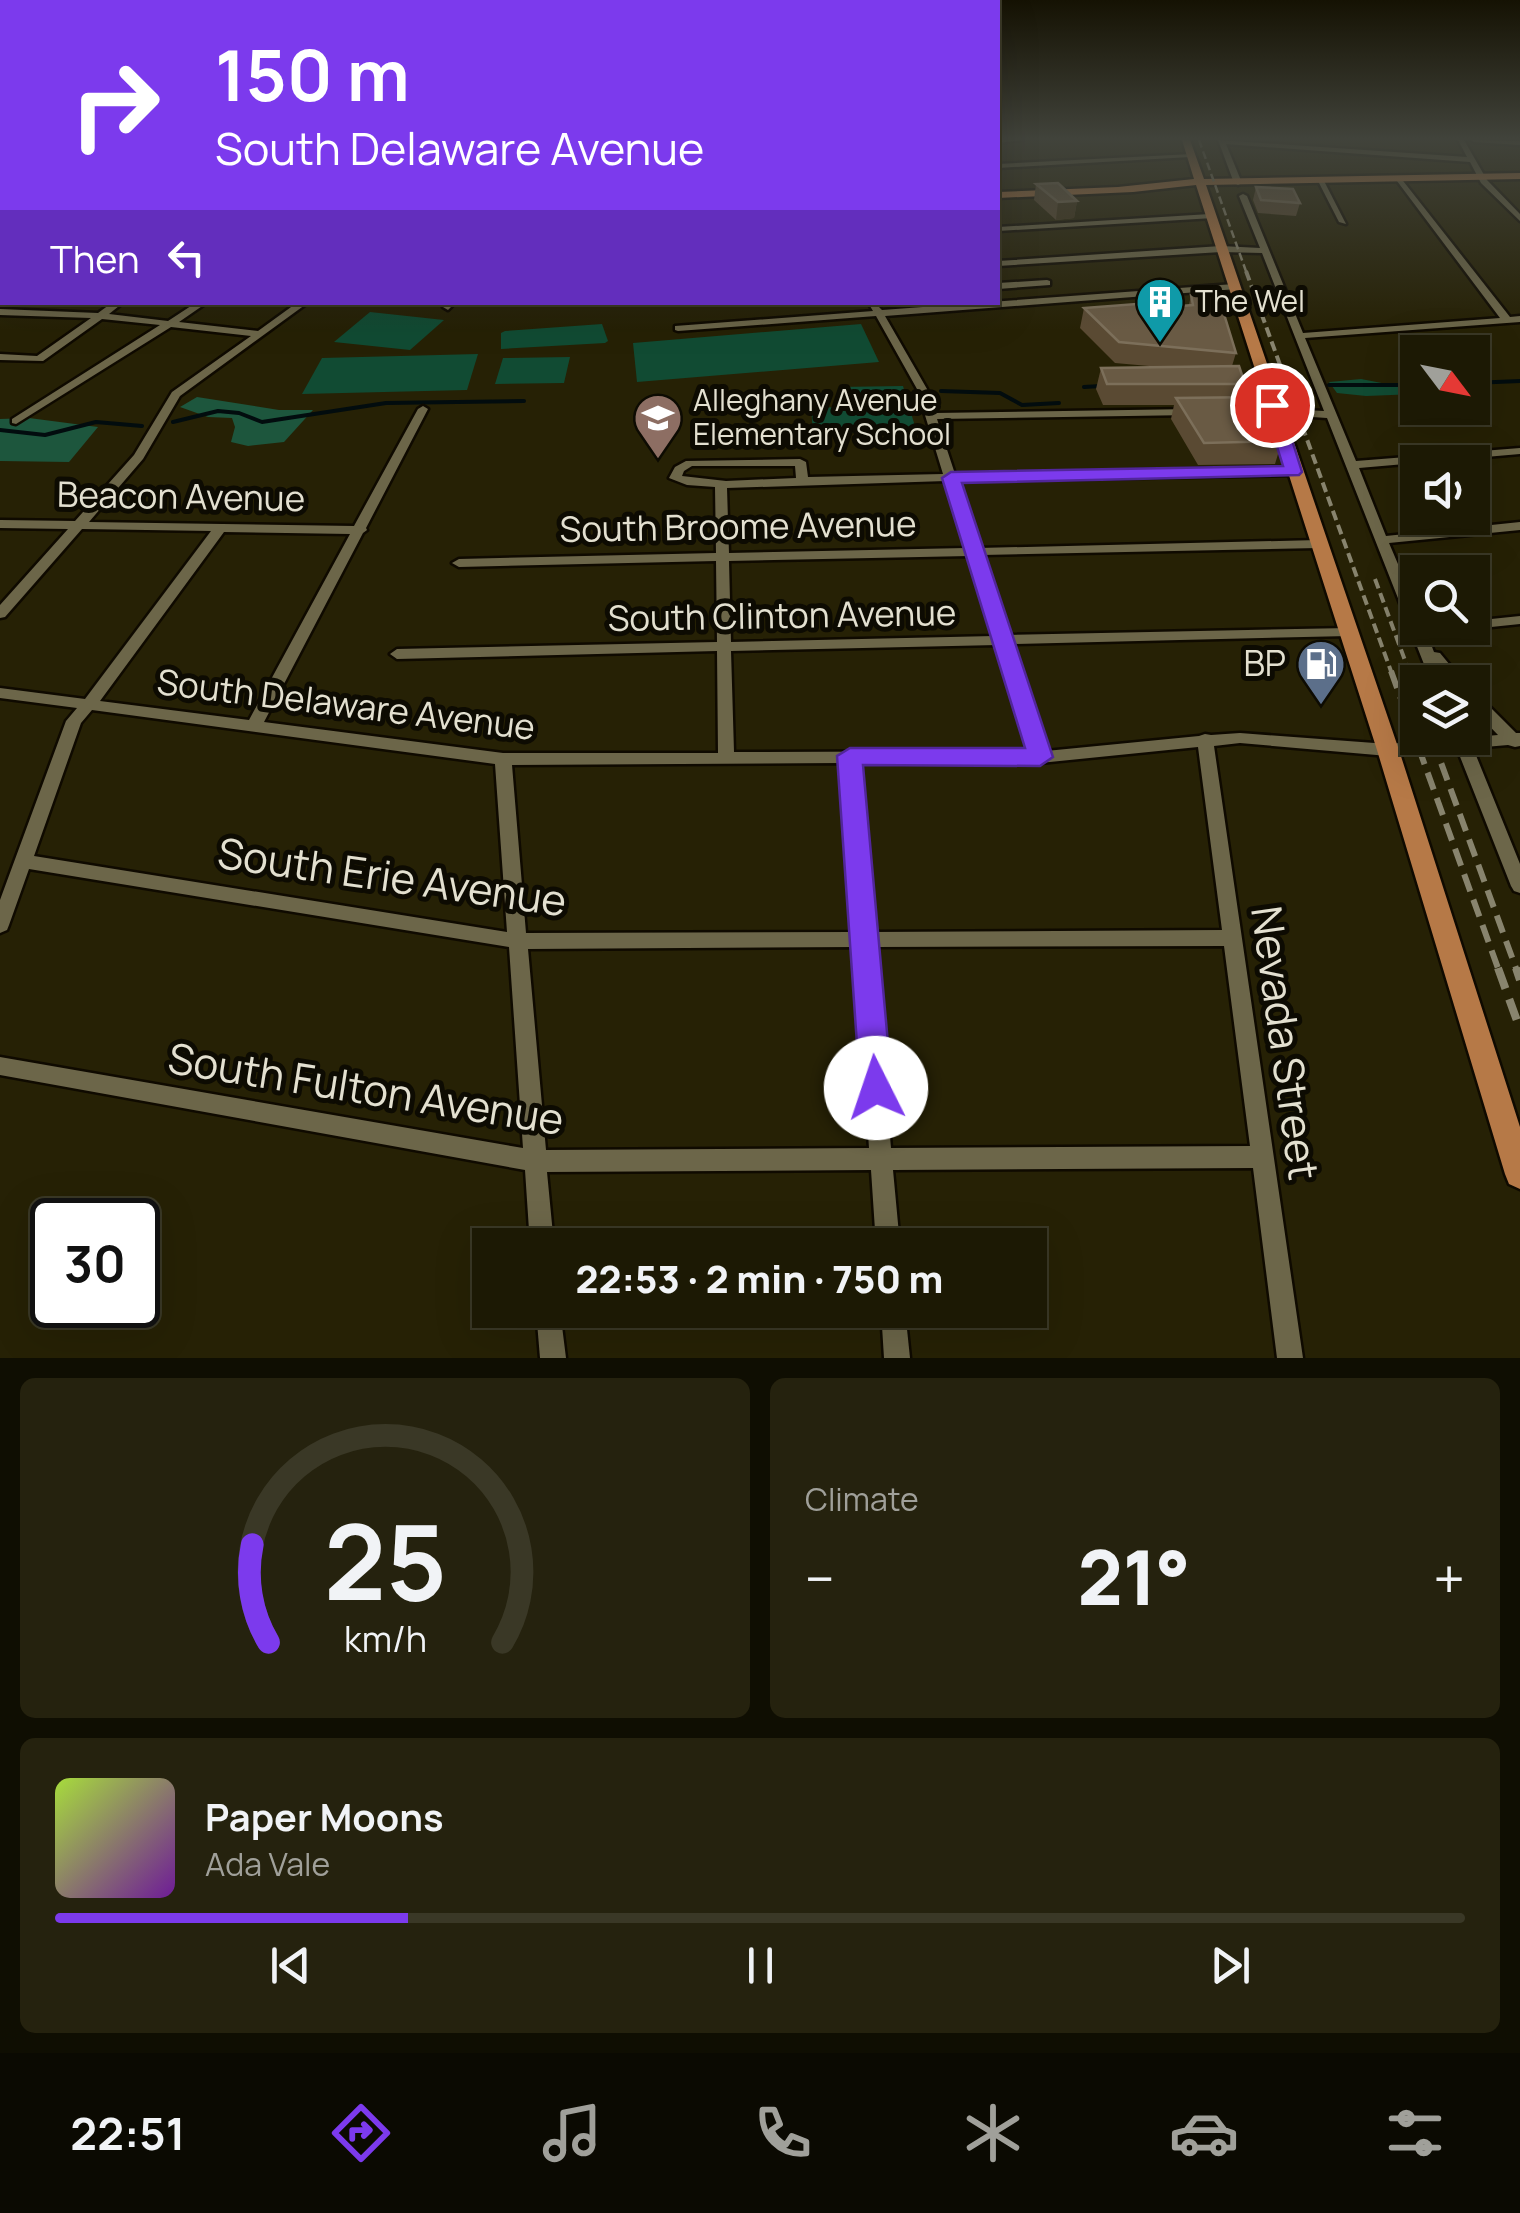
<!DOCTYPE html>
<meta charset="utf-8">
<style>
:root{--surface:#1c1904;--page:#25220e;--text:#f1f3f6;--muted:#a0a09a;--line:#3a3826;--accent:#7c3aed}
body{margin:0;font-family:Manrope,sans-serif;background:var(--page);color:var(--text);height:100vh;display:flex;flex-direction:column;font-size:38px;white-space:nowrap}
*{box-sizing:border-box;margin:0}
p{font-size:32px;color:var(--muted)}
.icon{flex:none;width:55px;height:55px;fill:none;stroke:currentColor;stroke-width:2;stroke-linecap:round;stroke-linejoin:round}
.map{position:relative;height:1358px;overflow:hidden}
.panel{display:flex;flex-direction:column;gap:20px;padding:20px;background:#0f0e02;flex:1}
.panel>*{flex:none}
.banner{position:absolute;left:0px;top:0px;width:1000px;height:305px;box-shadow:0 10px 40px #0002,0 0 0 2px var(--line);background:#7c3aed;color:#fff;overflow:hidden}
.needle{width:65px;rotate:122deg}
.tools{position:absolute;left:1400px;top:335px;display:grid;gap:20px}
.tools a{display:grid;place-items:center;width:90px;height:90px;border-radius:0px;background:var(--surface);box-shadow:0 10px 40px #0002,0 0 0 2px var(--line);font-size:50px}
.speed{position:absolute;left:30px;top:1198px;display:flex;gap:20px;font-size:50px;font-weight:700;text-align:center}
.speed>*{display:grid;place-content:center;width:130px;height:130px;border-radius:50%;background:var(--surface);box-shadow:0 10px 40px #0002,0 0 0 2px var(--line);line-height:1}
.speed .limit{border:5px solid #111;border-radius:15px;background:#fff;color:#111}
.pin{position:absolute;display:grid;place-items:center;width:85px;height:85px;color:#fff;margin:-42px;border:5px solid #fff;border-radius:50%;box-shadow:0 2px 10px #0007}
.me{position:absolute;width:110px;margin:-55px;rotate:356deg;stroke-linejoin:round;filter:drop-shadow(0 0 8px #0008)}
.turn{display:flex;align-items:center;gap:35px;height:210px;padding:0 50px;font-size:45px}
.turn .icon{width:130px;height:130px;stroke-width:2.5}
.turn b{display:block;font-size:70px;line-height:85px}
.then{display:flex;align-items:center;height:95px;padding:0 50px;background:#0003;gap:20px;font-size:38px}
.big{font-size:75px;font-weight:800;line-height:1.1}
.panel .widget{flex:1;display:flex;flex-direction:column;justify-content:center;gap:15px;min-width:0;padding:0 35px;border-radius:15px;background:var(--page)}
.panel .dial{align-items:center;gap:0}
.dial svg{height:260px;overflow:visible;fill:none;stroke:var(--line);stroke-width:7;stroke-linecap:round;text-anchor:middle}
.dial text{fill:var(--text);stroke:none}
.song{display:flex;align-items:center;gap:30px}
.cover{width:120px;height:120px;border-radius:15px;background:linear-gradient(135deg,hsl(80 70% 55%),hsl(280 70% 35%))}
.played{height:10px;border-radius:5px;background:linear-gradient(90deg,var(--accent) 25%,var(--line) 25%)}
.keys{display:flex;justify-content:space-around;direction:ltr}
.heat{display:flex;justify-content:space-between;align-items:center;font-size:55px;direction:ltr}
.panel .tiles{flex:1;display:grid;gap:20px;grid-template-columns:1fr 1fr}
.widget:last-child{grid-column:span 2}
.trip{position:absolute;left:472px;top:1228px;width:575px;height:100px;border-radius:0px;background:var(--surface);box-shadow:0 10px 40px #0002,0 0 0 2px var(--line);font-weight:800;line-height:100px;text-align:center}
.tabs{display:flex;height:160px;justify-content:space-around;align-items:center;background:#0b0a02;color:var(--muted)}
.tabs .icon{width:70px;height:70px}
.tabs .active{color:var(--accent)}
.tabs b{font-size:45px;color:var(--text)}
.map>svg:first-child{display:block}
.green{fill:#114b33}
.forest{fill:#1d563d}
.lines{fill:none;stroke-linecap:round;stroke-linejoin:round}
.stream{stroke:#020c0e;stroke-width:4}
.minor-casing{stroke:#0f0a00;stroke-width:5}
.major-casing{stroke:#0f0a00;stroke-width:5}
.minor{fill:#6c6649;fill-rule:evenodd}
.major{fill:#b67947;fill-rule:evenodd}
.rail-far3{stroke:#88846e;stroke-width:2.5;stroke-dasharray:8 4;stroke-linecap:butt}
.rail-far2{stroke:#88846e;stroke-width:4;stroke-dasharray:10 5;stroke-linecap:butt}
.rail-far1{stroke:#88846e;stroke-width:6;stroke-dasharray:18 9;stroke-linecap:butt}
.rail{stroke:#88846e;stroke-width:8;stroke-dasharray:22 11;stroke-linecap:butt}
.wall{fill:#5a4a33}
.shaded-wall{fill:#3f3319}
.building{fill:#695a44;stroke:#7c6f5a;stroke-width:2.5}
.route{fill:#7c3aed;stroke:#51269a;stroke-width:2.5}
.labels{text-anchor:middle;stroke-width:10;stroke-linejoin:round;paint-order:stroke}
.far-poi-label{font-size:30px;fill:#e3e0d0;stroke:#0d0b02;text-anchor:start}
.street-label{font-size:35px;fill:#e3e0d0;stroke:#0d0b02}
.poi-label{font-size:35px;fill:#e3e0d0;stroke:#0d0b02;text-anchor:end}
.near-street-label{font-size:42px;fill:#e3e0d0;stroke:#0d0b02}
</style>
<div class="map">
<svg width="1520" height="1358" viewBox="0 0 1520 1358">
<rect width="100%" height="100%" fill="#262105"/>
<g class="green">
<path d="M370,312L444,320L410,350L334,342Z"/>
<path d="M602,324L608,341L605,343L501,349V333L505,331Z"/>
<path d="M861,324L879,362L637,382L633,343Z"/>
<path d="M478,354L467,390L302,394L322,358Z"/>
<path d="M570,357L564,383L495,384L503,358Z"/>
<path d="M1361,379L1387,384L1417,383V394L1366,396L1337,393L1329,382Z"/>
<path d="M903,386L917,433L813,432L811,408L842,407L838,387Z"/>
</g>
<g class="forest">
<path d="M197,397L279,410H313L284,442L248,446L231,442L235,427L232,418L208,417L180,407Z"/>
<path d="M29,418L98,427L69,462L0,461V419Z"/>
</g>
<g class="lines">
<g class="stream">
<path d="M1472,383L1520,381"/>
<path d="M1329,385H1418"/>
<path d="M1084,387L1101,386"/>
<path d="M941,391L1000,393L1022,405L1059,403"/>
<path d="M173,422L218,411L239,413L262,422L386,403L524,401"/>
<path d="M0,430L45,435L96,422L142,426"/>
</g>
<g class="minor-casing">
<g id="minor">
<path d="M998,140H1023L998,143Z"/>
<path d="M1218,140L1467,157L1458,140H1464L1487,180L1520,214V221L1481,183L1470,162L1226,144L1242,183L1238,185L1234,183Z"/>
<path d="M1471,140L1520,141V145L1474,142Z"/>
<path d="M1192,154L1190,157L998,168V164Z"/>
<rect x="0" y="157" width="2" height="4"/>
<path d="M1400,177L1510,317L1520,316V322L1305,338L1356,461L1520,448V454L1359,468L1386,536L1520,522V530L1389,543L1418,611V628H1453L1446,632L1427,634L1434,652L1440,653L1464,682H1449L1444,677L1446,682H1431L1327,418L1265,414L1260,411L1265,408L1324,411L1262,253L1221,252L998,266V261L1221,246L1260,248L1239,196L1243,194L1247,196L1303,333L1500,318L1397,181Z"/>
<path d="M1317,179L1324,181L1346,224L1339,222Z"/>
<rect x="0" y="183" width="2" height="4"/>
<rect x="0" y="213" width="2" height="4"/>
<path d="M1210,214L1214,216L1213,218L998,231V227Z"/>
<path d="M1047,280L1050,281V285L998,289V283Z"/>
<path d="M1234,284L1237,285V289L885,316L927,389L935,413L1192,409L1197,412L1192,415L937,419L955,474L1293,467L1299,471L1293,475L957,481L979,548L1318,540L1324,544L1318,548L982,555L1008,635L1349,628L1356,632L1349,636L1011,644L1046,751L1199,736L1205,734L1211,735L1240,733L1388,744L1498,735L1472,708V693L1477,694L1516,733H1520V746L1515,747L1508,745L1473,748L1520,864V893L1514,891L1511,886L1457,749L1388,756L1240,743L1214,746L1303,1358H1277L1253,1168L893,1170L900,1245H876L871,1170L547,1172L554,1245H530L525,1170L0,1075V1057L523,1148L509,947L29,869L9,925L7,930L0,933V900L66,721L77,708L0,698V688L85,699L211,531L82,529L5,617L0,618V605L68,529L0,528V520L75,521L134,455L172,392L251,336L171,327L16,424L12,423V419L160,325L102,319L43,361L0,360V354L37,356L91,318L0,315V309L98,313L113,302H124L109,314L168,321L197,302H208L179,322L258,331L298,302H309L180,396L143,459L89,522L354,526L418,409L423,406L428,409L366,528L367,530L363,533L264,722L503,753H718L717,651L397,659L390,654L397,649L717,642L716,561L459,567L452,563L459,559L716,553L715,487L687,485L669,478L675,467L686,461L800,459L806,462L808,477L943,474L917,389L876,316L678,331L675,330V326L873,311L870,306L875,303L882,310ZM692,466H795L796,478L726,481L682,476L684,471ZM946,481L966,548L729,553L727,488ZM224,532L350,534L249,720L100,701ZM969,556L994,636L731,642L729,561ZM997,645L1030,751L734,752L731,651ZM92,710L495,764L507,932L34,856L81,723ZM1198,747L1222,930L872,932L858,763H1040ZM841,763L854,932L526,933L512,765ZM1224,946L1250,1146L891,1148L874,947ZM855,947L869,1148L546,1150L528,949Z"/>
<path d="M447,302H456L448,310L443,307Z"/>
<path d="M1520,616V624L1472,629L1467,628H1472V621Z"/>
<path d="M536,1310H560L566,1358H540Z"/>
<path d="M881,1310H905L910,1358H884Z"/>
</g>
</g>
<g class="major-casing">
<g id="major">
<path d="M1182,140H1190L1204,179L1520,173V179L1206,185L1399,750L1520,1127V1189L1509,1184L1505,1174L1377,750L1196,185L1133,192L998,198V192L1118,187L1194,179Z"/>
<rect x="0" y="247" width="2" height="6"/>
</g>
</g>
<use href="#minor" class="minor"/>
<use href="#major" class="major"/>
<path class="rail-far3" d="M1199,140L1247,274"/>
<g class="rail-far2">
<path d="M1246,271L1392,674"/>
<path d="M1375,579L1410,674"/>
</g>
<g class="rail-far1">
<path d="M1391,671L1499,971"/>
<path d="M1409,671L1418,696"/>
<path d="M1432,738L1517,971"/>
</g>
<g class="rail">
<path d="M1498,968L1520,1029"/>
<path d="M1516,968L1520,980"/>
</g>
</g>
<g class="wall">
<path d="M1036,184L1077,201L1074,218L1056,220L1034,200Z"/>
<path d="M1256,187L1300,203L1296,216L1258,213L1253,200Z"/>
<path d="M1191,295L1236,353L1232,366L1245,384L1241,397L1276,415L1272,427L1282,441L1275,464L1198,465L1171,419L1174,405H1103L1096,389L1101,368L1160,367L1115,363L1080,328L1084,308L1168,307L1189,305Z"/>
</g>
<path class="shaded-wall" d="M1077,201L1074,218L1056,220L1058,202Z"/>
<g class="building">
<path d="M1058,183L1077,201L1058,202L1036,184Z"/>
<path d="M1256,187L1293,189L1300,203L1261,200Z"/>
<path d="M1191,295L1219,298L1236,353L1119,342L1084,308L1163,302L1168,307L1193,305Z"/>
<path d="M1239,366L1245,384H1107L1101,368Z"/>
<path d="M1262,397L1276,415H1263L1282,441L1204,443L1176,398Z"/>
</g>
<linearGradient id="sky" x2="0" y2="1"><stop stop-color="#151203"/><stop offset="0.42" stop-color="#41433b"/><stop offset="1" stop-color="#41433b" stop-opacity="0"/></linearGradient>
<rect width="1520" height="330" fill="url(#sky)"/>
<path class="route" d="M1272,400L1281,405L1302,472L1299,475L962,483L1053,757L1040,766L863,765L892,1088L887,1098L876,1103L864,1098L860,1088L837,756L850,748H1025L942,478L951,472L1283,466L1264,405Z"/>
<defs>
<g id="building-pin" transform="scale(2.5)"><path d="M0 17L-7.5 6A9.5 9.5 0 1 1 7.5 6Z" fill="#0f9aa8" stroke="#0d0b02"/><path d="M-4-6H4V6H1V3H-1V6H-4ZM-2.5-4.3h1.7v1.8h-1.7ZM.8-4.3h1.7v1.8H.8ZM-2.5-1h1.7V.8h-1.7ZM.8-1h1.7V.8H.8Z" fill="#fff"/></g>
<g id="school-pin" transform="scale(2.5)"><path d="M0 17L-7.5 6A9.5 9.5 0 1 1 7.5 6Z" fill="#8d6e63" stroke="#0d0b02"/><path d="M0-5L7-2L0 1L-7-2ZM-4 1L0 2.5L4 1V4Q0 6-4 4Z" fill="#fff"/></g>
<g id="fuel-pin" transform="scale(2.5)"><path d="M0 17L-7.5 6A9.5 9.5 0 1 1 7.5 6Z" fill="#5c6f8a" stroke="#0d0b02"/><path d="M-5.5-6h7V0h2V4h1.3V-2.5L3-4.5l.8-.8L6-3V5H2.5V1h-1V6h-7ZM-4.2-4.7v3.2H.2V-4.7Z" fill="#fff"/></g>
</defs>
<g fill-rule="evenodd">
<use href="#building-pin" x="1160" y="302"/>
<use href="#school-pin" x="658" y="418"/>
<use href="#fuel-pin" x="1321" y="664"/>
</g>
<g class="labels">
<g class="far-poi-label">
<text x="1195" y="312">The Wel</text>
<text x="693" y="411">Alleghany Avenue<tspan x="693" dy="34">Elementary School</tspan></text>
</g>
<g class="street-label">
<text transform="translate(181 497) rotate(1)" y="12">Beacon Avenue</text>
<text transform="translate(738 527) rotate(-1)" y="12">South Broome Avenue</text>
<text transform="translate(782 616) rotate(-1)" y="12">South Clinton Avenue</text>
<text transform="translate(346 705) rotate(7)" y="12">South Delaware Avenue</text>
</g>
<g class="poi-label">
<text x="1286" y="676">BP</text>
</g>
<g class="near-street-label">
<text transform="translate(392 877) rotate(8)" y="15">South Erie Avenue</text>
<text transform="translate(1285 1043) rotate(82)" y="15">Nevada Street</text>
<text transform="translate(366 1089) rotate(9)" y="15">South Fulton Avenue</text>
</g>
</g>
</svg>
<div class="tools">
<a><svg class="needle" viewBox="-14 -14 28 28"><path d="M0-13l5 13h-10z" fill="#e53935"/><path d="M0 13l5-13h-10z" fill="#a0a09a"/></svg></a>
<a><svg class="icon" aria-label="sound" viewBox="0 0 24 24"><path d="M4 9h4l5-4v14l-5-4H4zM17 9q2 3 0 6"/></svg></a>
<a><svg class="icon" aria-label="search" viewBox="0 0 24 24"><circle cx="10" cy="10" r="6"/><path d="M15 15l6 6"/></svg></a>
<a><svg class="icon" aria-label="layers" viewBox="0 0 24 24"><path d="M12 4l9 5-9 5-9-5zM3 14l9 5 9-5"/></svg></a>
</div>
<div class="speed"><div class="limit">30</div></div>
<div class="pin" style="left:1272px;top:405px;background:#d93025"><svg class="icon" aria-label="arrive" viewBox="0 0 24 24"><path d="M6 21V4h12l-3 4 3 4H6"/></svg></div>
<svg class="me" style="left:876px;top:1088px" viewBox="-20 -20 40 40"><circle r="19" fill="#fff"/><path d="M0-13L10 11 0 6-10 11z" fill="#7c3aed"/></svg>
<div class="trip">22:53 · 2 min · 750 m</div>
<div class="banner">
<div class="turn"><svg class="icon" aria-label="right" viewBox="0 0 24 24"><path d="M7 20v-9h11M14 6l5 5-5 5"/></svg><div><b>150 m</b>South Delaware Avenue</div></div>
<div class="then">Then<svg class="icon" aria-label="left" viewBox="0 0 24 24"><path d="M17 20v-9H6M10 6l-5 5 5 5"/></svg></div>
</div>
</div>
<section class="panel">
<div class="tiles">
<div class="widget dial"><svg viewBox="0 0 100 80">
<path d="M14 69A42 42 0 1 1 86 69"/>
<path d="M14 69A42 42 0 0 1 9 39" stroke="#7c3aed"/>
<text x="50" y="56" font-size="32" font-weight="700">25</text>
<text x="50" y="72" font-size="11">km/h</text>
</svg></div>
<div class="widget"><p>Climate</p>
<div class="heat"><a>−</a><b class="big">21°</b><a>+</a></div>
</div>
<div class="widget">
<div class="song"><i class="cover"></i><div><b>Paper Moons</b><p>Ada Vale</p></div></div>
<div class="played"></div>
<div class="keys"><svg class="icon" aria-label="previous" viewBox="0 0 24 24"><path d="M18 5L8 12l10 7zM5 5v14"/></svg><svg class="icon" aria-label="pause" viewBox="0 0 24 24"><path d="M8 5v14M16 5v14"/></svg><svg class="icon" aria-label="next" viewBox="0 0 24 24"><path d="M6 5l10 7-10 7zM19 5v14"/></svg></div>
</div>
</div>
</section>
<nav class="tabs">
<b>22:51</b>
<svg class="icon active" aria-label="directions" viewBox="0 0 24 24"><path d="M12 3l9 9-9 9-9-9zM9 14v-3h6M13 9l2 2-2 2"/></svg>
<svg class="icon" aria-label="music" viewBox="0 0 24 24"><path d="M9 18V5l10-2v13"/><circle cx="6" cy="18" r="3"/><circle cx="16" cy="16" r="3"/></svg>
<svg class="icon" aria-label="phone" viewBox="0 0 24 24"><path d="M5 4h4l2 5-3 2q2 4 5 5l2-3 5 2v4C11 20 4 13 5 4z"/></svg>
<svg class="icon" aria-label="climate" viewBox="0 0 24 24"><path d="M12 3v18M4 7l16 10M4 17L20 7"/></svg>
<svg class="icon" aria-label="car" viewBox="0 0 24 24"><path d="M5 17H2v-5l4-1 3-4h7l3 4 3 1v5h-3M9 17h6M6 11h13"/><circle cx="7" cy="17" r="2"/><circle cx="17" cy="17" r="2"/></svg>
<svg class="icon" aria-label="filters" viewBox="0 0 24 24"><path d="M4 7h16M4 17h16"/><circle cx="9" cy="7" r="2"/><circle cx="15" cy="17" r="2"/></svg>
</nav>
